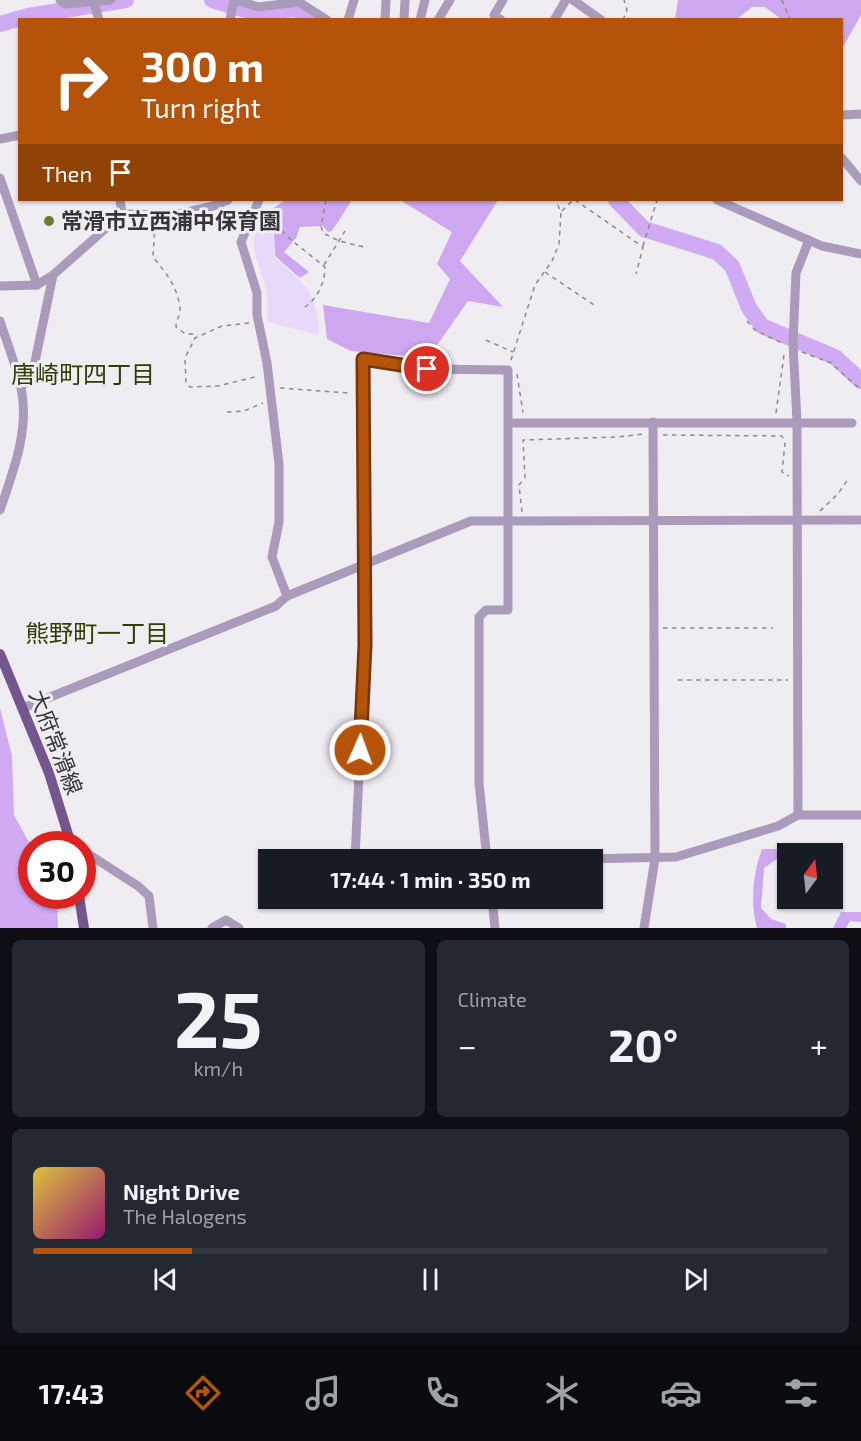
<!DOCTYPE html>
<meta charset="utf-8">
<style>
:root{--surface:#171b24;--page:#242831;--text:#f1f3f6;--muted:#9ea1a6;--line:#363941;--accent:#b45309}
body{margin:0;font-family:"Exo 2","Noto Sans JP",sans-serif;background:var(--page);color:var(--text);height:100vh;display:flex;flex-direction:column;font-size:22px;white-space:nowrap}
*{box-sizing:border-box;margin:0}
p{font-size:20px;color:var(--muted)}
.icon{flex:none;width:33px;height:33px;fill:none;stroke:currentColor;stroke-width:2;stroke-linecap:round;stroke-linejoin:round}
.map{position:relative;height:928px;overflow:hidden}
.side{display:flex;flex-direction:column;gap:12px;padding:12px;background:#0d0f14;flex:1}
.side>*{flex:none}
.guide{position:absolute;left:18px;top:18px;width:825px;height:183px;border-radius:0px;box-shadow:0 2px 4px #0004;background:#b45309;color:#fff;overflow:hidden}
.needle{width:39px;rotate:15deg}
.fabs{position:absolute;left:777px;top:843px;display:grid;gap:12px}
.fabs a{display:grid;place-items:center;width:66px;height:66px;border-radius:0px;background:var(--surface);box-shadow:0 2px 4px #0004;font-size:30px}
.speed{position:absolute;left:18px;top:831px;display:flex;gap:12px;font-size:30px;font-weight:700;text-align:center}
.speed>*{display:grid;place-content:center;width:78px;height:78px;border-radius:50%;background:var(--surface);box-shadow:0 2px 4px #0004;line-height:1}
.speed .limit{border:9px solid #d22;background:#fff;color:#111}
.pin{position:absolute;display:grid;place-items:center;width:51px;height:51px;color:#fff;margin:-26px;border:3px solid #fff;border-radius:50%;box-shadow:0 2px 6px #0007}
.me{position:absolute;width:66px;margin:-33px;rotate:2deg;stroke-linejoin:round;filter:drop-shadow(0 0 4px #0008)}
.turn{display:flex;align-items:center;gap:21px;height:126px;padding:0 24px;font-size:27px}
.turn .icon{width:78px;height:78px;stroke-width:2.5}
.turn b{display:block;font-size:42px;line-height:51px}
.then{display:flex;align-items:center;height:57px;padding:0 24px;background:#0003;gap:12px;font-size:22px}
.big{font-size:45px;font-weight:700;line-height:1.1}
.side .tile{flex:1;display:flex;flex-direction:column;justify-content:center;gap:9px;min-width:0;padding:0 21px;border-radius:9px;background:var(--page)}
.side .dial{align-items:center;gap:0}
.dial b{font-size:78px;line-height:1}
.song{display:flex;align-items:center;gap:18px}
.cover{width:72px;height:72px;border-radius:9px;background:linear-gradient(135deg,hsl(50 70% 55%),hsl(320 70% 35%))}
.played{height:6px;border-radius:3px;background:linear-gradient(90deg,var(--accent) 20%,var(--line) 20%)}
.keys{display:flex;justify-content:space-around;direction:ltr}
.heat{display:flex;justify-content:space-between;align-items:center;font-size:33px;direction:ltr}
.side .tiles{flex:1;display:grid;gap:12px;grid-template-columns:1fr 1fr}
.tile:last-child{grid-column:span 2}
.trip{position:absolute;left:258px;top:849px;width:345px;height:60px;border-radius:0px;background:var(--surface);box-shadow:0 2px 4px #0004;font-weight:700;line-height:60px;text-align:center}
.tab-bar{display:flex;height:96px;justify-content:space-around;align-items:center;background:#090b0e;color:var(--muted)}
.tab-bar .icon{width:42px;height:42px}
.tab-bar .selected{color:var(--accent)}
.tab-bar b{font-size:27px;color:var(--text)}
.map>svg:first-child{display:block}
.green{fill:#e8d8fa}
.forest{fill:#cda8f1}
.water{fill:#d0abf4}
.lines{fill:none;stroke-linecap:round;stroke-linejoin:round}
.river{stroke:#d0abf4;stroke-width:16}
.path{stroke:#8c8a8e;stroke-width:1.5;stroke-dasharray:4.5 4.5;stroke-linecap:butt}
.minor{stroke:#ab9bbb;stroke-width:9}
.major{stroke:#73568e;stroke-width:10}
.route-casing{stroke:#753606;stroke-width:15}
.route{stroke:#b45309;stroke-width:10}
.poi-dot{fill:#677e30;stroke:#efecf2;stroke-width:2}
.labels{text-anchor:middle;stroke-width:6;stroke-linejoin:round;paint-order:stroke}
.poi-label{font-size:22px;font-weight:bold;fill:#363538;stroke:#efecf2;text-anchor:start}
.street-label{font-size:22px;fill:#363538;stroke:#efecf2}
.neighbourhood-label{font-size:24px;fill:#303e05;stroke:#efecf2}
</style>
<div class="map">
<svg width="861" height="928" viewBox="0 0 861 928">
<rect width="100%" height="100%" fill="#efecf2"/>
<path class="green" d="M261,222L273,232L274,257C305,285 317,290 319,335L268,322C267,310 268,296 265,284C259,261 245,244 261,222Z"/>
<g class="forest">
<path d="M678,0H861V15L842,49V20L781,19L765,7H752L737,19H675Z"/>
<path d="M285,200H352L332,231L328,232L323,226L300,227L296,238L284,252L309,272L300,278L275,256L274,231L260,218Z"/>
<path d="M400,200H498L460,261L503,307L468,301L428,358L351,351L327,339L323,305L429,323L450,279L437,264L452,232Z"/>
<path d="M762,849H778L777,859L764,868L761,908L771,919L786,924V928H757C750,903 753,873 762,849Z"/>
<path d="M841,912H861V922L850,921L846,928H833Z"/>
</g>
<path class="water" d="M0,708L12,756L14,815L31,846L32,896H54L57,906L58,928H0Z"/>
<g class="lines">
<g class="river">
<path d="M212,0C227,4 243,11 259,12C288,14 289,0 318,20"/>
<path d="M0,24L28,16L126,0"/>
<path d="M616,200L644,229L717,252L732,266L749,308L762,326L835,357L861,381"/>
</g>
<g class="path">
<path d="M782,0L790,20"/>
<path d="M623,20L627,10L624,0"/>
<path d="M326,200L321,226L323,233L339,241L364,247"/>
<path d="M575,200L643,247L636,274"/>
<path d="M263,211L290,239L325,267C325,282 318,298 305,307"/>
<path d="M562,211L573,200"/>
<path d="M155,224L153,257C166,273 178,287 180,309C180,316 176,320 176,327L184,333L198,335"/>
<path d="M643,246L657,200"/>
<path d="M324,265L345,231"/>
<path d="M545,272L594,305"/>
<path d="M747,321L755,330L784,344"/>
<path d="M249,323L222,326L195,338L185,358L186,383L190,387L218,386L259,376"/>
<path d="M486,340L513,352"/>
<path d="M802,352L831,363L861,390"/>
<path d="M511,360L535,285L552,261L559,244L561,213L556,200"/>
<path d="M517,374L523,413"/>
<path d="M280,388L348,393"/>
<path d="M227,412L244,411L263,403"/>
<path d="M776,413L784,355"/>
<path d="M663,435L782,436L785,443L782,472L789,476"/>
<path d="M820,511L838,494L848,479"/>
<path d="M522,512L519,485L525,478L523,440L617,437L643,434"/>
<path d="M663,628H773"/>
<path d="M678,680H788"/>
</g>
<g class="minor">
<path d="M60,0L65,4L111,0"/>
<path d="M236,0L258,7L299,2L327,20"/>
<path d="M573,0L601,20"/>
<path d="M94,3L99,20"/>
<path d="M230,20L234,0"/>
<path d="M348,20L354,0"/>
<path d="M385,20L386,0"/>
<path d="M404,20L405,0"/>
<path d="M420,20L425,0"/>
<path d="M438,20L450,0"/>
<path d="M501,20L494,15L503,0"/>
<path d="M554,20L566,0"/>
<path d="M842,115L861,114"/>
<path d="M0,139L20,135"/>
<path d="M842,158L861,181"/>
<path d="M0,178L37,285"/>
<path d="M120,200L122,214"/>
<path d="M259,200L241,242L257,293V315L267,363L279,464V522L272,557L287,596"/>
<path d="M717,200L822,246L861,254"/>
<path d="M0,286L37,285L53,275L122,214L174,215L213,206L228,200"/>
<path d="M0,321C7,343 16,365 21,388C30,429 13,472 0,510"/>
<path d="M21,387L32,376L53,275"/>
<path d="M509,423H852"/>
<path d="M23,708L276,606L287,596L471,521L861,520"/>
<path d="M798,815L797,422L793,343L796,273L809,240"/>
<path d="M82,850L138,886L149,896L153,928"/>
<path d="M367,860L355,859L365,645L363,359L427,369L508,370V610H486L479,617V783L487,860"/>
<path d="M535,860L676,857L778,826L798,815H861"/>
<path d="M492,898L495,928"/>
<path d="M212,928L226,920L239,928"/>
<path d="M644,928L655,859L653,422"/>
</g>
<g class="major">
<path d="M0,654L49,773L71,844"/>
<path d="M79,896L84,928"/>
</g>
</g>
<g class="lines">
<g class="route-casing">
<path id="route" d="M360,750L365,645L363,359L427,369"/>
</g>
<use href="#route" class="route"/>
</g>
<circle class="poi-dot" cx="49" cy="221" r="6"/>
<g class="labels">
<g class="poi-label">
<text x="61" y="229">常滑市立西浦中保育園</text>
</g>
<g class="street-label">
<text transform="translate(56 742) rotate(69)" y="8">大府常滑線</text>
</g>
<g class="neighbourhood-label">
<text x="83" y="383">唐崎町四丁目</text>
<text x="97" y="642">熊野町一丁目</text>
</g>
</g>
</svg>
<div class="fabs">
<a><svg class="needle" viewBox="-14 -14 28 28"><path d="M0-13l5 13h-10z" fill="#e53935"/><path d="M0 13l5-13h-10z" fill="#9ea1a6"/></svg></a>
</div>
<div class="speed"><div class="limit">30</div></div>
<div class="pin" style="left:427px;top:369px;background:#d93025"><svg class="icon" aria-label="arrive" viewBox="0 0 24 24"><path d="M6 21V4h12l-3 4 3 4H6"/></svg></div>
<svg class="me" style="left:360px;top:750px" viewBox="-20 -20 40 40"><circle r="17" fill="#b45309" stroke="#fff" stroke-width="3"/><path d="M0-11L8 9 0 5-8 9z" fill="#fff"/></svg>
<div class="trip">17:44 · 1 min · 350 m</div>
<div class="guide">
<div class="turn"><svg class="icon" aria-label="right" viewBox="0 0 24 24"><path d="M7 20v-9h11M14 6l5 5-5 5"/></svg><div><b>300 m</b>Turn right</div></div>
<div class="then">Then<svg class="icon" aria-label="arrive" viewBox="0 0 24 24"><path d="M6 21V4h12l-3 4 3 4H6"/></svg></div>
</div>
</div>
<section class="side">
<div class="tiles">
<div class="tile dial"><b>25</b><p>km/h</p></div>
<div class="tile"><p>Climate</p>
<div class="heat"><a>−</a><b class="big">20°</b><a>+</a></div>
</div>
<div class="tile">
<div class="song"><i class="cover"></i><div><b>Night Drive</b><p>The Halogens</p></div></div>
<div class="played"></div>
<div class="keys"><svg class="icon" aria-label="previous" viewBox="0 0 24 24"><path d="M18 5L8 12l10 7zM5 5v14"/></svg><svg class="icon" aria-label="pause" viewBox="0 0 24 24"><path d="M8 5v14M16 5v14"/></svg><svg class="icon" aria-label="next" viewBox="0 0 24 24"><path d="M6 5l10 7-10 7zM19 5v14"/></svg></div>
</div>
</div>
</section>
<nav class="tab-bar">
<b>17:43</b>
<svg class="icon selected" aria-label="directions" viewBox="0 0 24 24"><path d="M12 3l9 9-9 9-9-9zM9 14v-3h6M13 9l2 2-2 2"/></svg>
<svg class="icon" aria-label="music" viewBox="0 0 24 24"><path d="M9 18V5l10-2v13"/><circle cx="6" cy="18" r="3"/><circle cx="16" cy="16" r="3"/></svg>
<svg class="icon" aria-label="phone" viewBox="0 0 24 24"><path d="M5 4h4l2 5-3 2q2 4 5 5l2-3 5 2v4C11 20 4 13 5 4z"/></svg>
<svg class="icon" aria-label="climate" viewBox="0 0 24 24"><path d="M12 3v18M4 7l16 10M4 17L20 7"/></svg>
<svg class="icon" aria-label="car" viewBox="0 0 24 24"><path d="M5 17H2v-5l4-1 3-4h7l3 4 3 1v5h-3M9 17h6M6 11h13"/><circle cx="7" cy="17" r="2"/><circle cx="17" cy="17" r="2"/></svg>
<svg class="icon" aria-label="filters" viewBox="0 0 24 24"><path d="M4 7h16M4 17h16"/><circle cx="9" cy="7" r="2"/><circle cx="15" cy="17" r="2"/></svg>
</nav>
